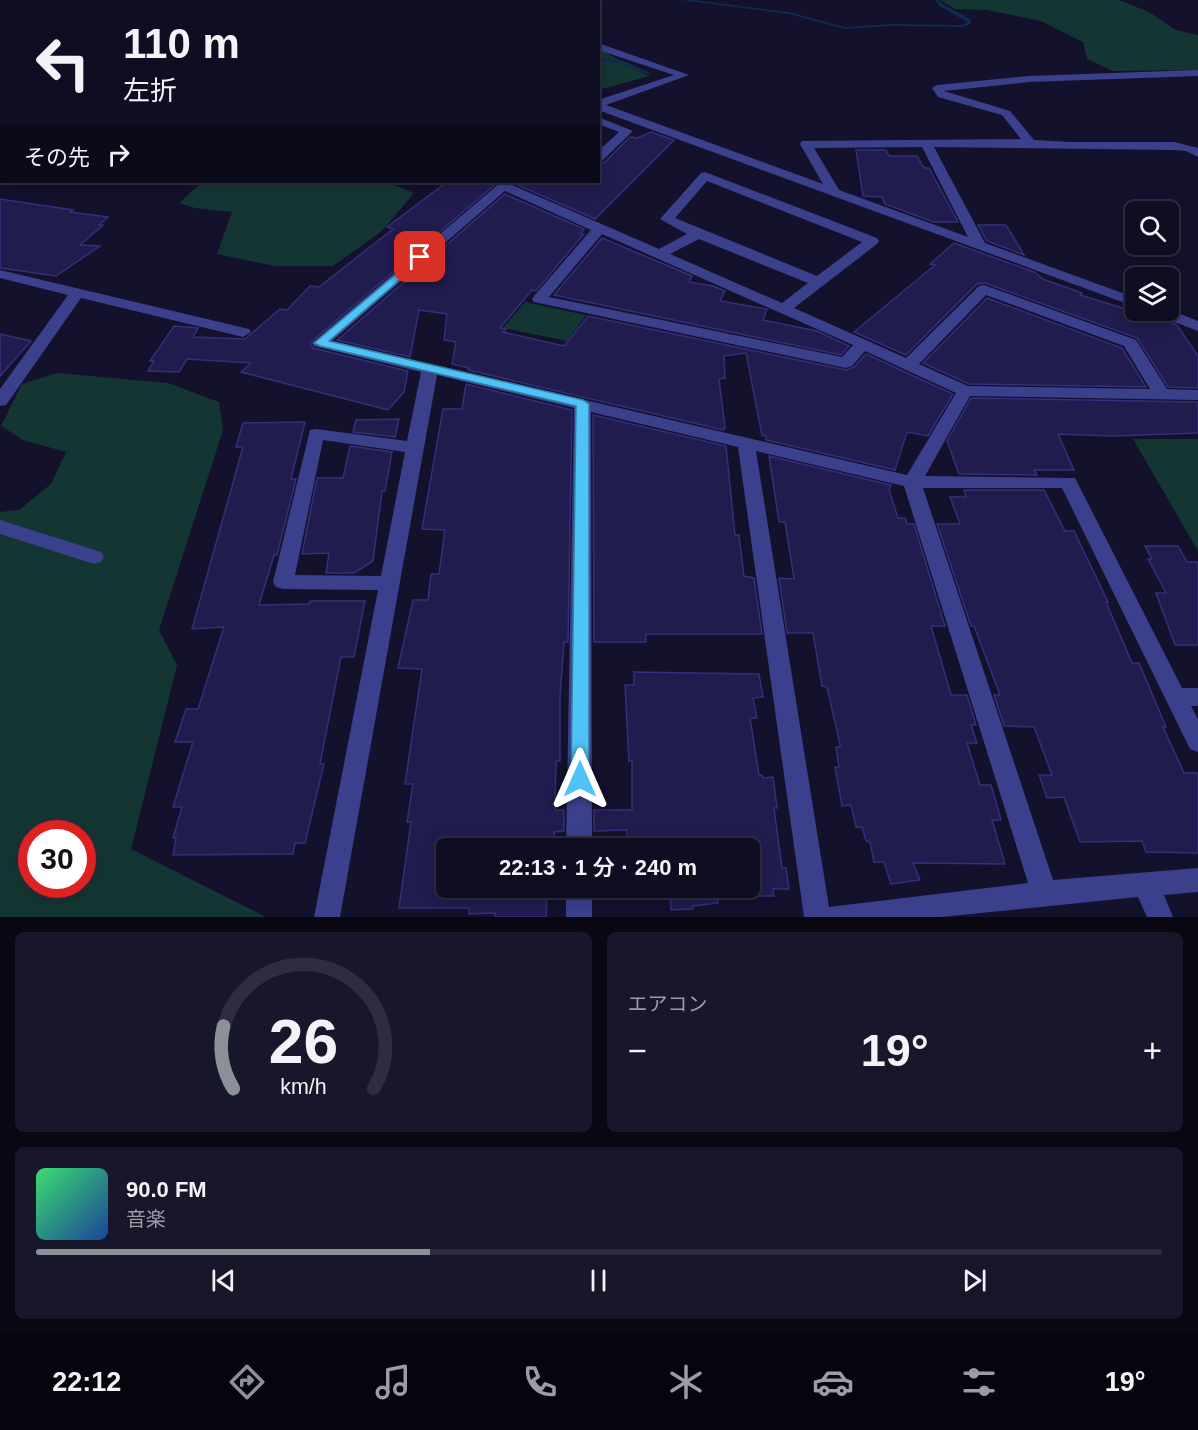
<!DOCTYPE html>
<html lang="ja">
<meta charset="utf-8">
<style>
:root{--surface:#0e0d21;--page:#17162a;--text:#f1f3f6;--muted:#9b9ca5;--line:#2e2d3f;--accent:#8c9099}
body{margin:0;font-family:Arial,"Noto Sans JP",sans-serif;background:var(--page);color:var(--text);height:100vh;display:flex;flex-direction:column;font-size:22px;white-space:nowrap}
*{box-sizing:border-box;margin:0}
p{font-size:20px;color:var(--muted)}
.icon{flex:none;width:33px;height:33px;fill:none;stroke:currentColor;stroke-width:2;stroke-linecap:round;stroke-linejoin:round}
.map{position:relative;height:917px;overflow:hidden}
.sheet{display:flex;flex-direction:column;gap:15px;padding:15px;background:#080712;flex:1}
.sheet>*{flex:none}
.banner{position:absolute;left:0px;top:0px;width:600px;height:183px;box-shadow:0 3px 15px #0003,0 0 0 2px var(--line);background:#0e0d21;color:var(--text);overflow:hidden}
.fabs{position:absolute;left:1125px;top:201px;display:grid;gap:12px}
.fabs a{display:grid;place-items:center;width:54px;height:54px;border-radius:9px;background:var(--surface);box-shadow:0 3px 15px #0003,0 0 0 2px var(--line);font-size:30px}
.speed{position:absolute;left:18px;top:820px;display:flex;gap:12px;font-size:30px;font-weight:700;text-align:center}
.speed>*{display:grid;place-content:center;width:78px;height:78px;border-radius:50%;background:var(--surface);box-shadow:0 3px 15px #0003,0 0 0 2px var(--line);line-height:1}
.speed .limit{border:9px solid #d22;background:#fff;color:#111}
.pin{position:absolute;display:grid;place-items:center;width:51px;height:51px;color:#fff;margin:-26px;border-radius:12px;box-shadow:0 3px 9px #0006}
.me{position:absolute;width:66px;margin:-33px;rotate:0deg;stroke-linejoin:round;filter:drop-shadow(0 0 4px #0008)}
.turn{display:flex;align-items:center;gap:21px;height:126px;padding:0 24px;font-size:27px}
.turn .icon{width:78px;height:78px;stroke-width:2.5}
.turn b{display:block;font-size:42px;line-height:51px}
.then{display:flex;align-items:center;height:57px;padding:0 24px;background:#0003;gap:12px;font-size:22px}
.big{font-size:45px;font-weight:600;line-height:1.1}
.sheet .widget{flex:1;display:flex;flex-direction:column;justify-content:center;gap:9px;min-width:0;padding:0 21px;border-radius:9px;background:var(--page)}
.sheet .dial{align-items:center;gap:0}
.dial svg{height:156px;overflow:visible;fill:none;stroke:var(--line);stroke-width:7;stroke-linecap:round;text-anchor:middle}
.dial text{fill:var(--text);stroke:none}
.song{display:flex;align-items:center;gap:18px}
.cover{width:72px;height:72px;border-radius:9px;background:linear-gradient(135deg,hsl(140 70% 55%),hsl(220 70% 35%))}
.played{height:6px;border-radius:3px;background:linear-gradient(90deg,var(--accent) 35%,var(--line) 35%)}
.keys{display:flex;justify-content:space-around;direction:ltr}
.heat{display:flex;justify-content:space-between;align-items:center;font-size:33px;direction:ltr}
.sheet .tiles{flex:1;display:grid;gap:15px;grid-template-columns:1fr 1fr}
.widget:last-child{grid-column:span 2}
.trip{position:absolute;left:436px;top:838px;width:324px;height:60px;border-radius:9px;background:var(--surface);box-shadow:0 3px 15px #0003,0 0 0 2px var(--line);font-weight:600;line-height:60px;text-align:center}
.tab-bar{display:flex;height:96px;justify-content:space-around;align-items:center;background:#06050d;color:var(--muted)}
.tab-bar .icon{width:42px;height:42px}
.tab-bar .selected{color:var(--accent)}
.tab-bar b{font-size:27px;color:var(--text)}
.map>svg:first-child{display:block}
.green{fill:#143632;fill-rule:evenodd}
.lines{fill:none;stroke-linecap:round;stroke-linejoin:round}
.stream{fill:#0c2c50;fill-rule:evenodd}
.building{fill:#211c4e;stroke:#352e7a;stroke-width:1.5}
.street{fill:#3b408c;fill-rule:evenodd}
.secondary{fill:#737dff;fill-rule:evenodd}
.route{fill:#4fc3f7;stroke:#337fa1;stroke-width:1.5}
</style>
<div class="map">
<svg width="1198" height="917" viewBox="0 0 1198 917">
<rect width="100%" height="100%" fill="#13112c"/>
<g class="green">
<path d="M940,0H1119L1149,12L1176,30L1198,35V70L1113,71L1087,59L1083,42L1041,21L987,10L955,9Z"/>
<path d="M599,49L649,76L599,90Z"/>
<path d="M202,182H387L414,193L382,231L333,266H274L217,254L232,212L195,208L179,203Z"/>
<path d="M525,302L586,315L567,341L503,328Z"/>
<path d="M57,373L168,383L219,402L223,430L159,630L177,665L131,849L266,917H0V512L19,510L51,484L66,452L23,440L1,426L22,384ZM32,834H82V885H32Z"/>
<path d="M1133,439H1198V551Z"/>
</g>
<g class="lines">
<g class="stream">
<path d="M574,0H578L577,2H573Z"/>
<path d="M681,0H693L789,12L845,27L892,24L961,25L967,23L966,21L939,6L935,0H939L943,4L970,19L971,24L961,27L892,26L845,29L789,14Z"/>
<path d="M598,58L624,61L651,73L647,74L621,63L598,60Z"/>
</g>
</g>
<g class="building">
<path d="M651,132L674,140L595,219L515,184L516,182H598V164L604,163L630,137L637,138Z"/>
<path d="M856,150H886L889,156H917L924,168H929L958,222H933L885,204L882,197L863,196Z"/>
<path d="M447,182H498L310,343L313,348L408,371L404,392L388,410L241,372L251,363L187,359L179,372L148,371L154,361H150L174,326L198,328L193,337L245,339L280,309L287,310L310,286L319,287L393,229L387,227Z"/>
<path d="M505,194L584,229L580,234H584L536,291L532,290L500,328L506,329L503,332L564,346L588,316L846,370L854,367L866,354L953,394L928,436L907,432L895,470L766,440V436L762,435L746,353L724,356L725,378L719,379L725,428L723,430L468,370L469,368L452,364L456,342L444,340L447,314L419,310L410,357L337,340Z"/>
<path d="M0,199L73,210L70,212L108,217L99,225H103L80,245L100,246L56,276L0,268Z"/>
<path d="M978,225H1006L1024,255L987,241Z"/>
<path d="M602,238L692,276L689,282L713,286L725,291L720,301L767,309L763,320L817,331L849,346L841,355L554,295Z"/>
<path d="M954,243L1034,272L1043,279L1082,293L1080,295L1129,310H1139L1177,325L1198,356V388L1168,387L1137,338L985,283L977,284L906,355L854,332L935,265L930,264Z"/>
<path d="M987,298L1122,348L1146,387L969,384L923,363Z"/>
<path d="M0,334L31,341L0,376Z"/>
<path d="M466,384L572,410L568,642H564L560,697V761H556L555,810H564V831L554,832V849H447V888H553L552,894L547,895L546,917H495V913L469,914V908H399L411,822H407L413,784H405L422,669L398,668L413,600H428L431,574H439L445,530L422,529L443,409H462Z"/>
<path d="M971,398L1198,402V433L1112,436L1058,434L1074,470H1034L1037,475L959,474L947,441Z"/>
<path d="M593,415L726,446L735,535H739L744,576L754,578L762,634H646V642H594Z"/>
<path d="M399,419L395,437L353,432L356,420Z"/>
<path d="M305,422L291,479H296L277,555H274L259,605L309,604L310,601H365L354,657H341L320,764H324L305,843H295L293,854L173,855L176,838H173L182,807H173L193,742H175L186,709H198L224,627L192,629L243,447H236L243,423Z"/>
<path d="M350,446L392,452L385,491H382L373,561L354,573H326L329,553L302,554L317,478H343Z"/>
<path d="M769,456L891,485L889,490L898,518H905L907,524H914L945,626H931L951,695H967L976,725H971L977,743H967L980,785H991L1001,820H992L1005,864L913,863L920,880L891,884L884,862H874L870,842L866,841L862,827H856L851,805L842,806L835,767H839L836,747H840V744L827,687L822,686L813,633H787L779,578L794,579L785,522H779Z"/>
<path d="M964,490H1044L1065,531H1074L1108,602H1106L1132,663H1139L1166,727H1163L1184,773H1198V853L1146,852L1142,841L1080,842L1064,797L1047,798L1039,775H1052L1034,727L1004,726L994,695H1000L974,626H971L937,524H960L950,497H966Z"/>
<path d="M1145,546H1178L1187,562H1198V645H1175L1156,593H1166L1148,559H1152Z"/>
<path d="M634,672L759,674L763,697L753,698L757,718H750L759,775H762L763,778L773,777L777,808H774L782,868H786L789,889H773L774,896H717L718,903L692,906L693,909L671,910L670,892H649L648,888H750V849H628L627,830L594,831V810H632V760L629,761L625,685H634Z"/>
</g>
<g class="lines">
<g class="street">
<path d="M580,0H590L579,2Z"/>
<path d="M598,43L689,75L606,105L823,184L800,144L802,141L1021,139L1002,115L938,97L932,88L937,85L1029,76L1198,70V76L1029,82L944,91L1010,111L1034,140L1071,142H1174L1198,148V157L1186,151L1174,150L934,147L985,243L1136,298V307L598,110V100L674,75L598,50ZM922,147L968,237L839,190L814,148Z"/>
<path d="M598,117L633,131L602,161L598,162V151L619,132L598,124Z"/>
<rect x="0" y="137" width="2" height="8"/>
<path d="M705,172L877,238L879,241L877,244L794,308L906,358L979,286L984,285L1136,340L1167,389L1198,390V400L970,396L925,476L1075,478L1182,688H1198V706H1191L1198,719V752L1190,749L1062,488H923L1053,880L1198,868V892L1164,895L1173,917H1147L1138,897L942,917H804L738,447L591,412L592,849H566L574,408L437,375L340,917H314L378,590L283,589L276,587L273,582L310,430L316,429L407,441L421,372L314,346L312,343L501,182H514L512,185L659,249L687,234L660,219L701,173ZM707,181L862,242L817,276L675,218ZM505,191L591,230L534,296L532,299L534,302L846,368L852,366L865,351L956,393L907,475L332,341ZM602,234L853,345L842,357L549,297ZM699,239L808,283L782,303L670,254ZM986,295L1124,346L1150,389L968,386L919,364ZM323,440L405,452L381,576L295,575ZM756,451L904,486L1028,883L829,907Z"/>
<path d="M0,270L249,329L251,332L243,337L81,298L6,405L0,406V389L68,295L0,278Z"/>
<path d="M1168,309L1198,321V331L1151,313L1149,310Z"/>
<path d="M0,520L101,552L104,557L101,562L94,564L0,534Z"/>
<rect x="566" y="888" width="26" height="29"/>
</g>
<g class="secondary">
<path d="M47,0H58L46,2Z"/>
<path d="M2,19V26H0V20Z"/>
</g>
</g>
<path class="route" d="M420,254L426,257L424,259L329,341L583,400L589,404V779L586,784L580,786L573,784L571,779L576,406L320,346L314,343Z"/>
</svg>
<div class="fabs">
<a><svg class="icon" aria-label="search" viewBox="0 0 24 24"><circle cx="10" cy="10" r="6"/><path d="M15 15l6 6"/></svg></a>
<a><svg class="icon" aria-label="layers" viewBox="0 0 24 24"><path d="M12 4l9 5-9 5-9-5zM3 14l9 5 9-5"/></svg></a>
</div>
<div class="speed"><div class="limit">30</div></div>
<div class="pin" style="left:420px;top:257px;background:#d93025"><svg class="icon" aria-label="arrive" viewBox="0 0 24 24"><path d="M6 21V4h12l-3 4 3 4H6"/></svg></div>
<svg class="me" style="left:580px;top:779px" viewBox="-20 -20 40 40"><path d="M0-17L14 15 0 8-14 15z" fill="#4fc3f7" stroke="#fff" stroke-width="4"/></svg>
<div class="trip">22:13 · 1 分 · 240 m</div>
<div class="banner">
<div class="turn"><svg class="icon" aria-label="left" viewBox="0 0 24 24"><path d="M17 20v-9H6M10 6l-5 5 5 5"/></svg><div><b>110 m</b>左折</div></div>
<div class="then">その先<svg class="icon" aria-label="right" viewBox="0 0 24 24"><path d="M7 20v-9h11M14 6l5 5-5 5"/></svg></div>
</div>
</div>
<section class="sheet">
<div class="tiles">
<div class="widget dial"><svg viewBox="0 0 100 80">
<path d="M14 69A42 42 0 1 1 86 69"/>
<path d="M14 69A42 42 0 0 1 9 37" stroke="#8c9099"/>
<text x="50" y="56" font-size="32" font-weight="700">26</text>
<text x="50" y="72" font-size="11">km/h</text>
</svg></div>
<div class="widget"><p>エアコン</p>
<div class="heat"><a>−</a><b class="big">19°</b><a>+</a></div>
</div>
<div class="widget">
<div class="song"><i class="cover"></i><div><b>90.0 FM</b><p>音楽</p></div></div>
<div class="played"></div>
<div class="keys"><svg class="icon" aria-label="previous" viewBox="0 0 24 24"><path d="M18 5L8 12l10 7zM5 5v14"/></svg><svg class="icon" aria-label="pause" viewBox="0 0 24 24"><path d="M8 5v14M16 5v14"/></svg><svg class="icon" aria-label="next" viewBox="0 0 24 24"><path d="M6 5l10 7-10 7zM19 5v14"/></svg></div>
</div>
</div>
</section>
<nav class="tab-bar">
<b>22:12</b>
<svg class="icon selected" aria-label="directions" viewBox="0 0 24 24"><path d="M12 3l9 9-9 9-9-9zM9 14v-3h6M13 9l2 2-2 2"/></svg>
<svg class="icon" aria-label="music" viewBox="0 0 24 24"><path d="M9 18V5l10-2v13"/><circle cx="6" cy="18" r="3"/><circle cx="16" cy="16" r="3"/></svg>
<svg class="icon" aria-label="phone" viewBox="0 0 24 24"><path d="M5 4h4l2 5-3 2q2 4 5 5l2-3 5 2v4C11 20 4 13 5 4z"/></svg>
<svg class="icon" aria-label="climate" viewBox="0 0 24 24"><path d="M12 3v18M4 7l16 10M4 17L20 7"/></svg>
<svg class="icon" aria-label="car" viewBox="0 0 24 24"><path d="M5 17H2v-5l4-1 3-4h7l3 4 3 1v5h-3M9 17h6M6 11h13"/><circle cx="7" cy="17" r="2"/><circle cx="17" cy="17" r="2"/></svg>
<svg class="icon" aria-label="filters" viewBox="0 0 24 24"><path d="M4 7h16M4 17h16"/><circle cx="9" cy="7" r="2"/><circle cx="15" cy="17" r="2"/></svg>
<b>19°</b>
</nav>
